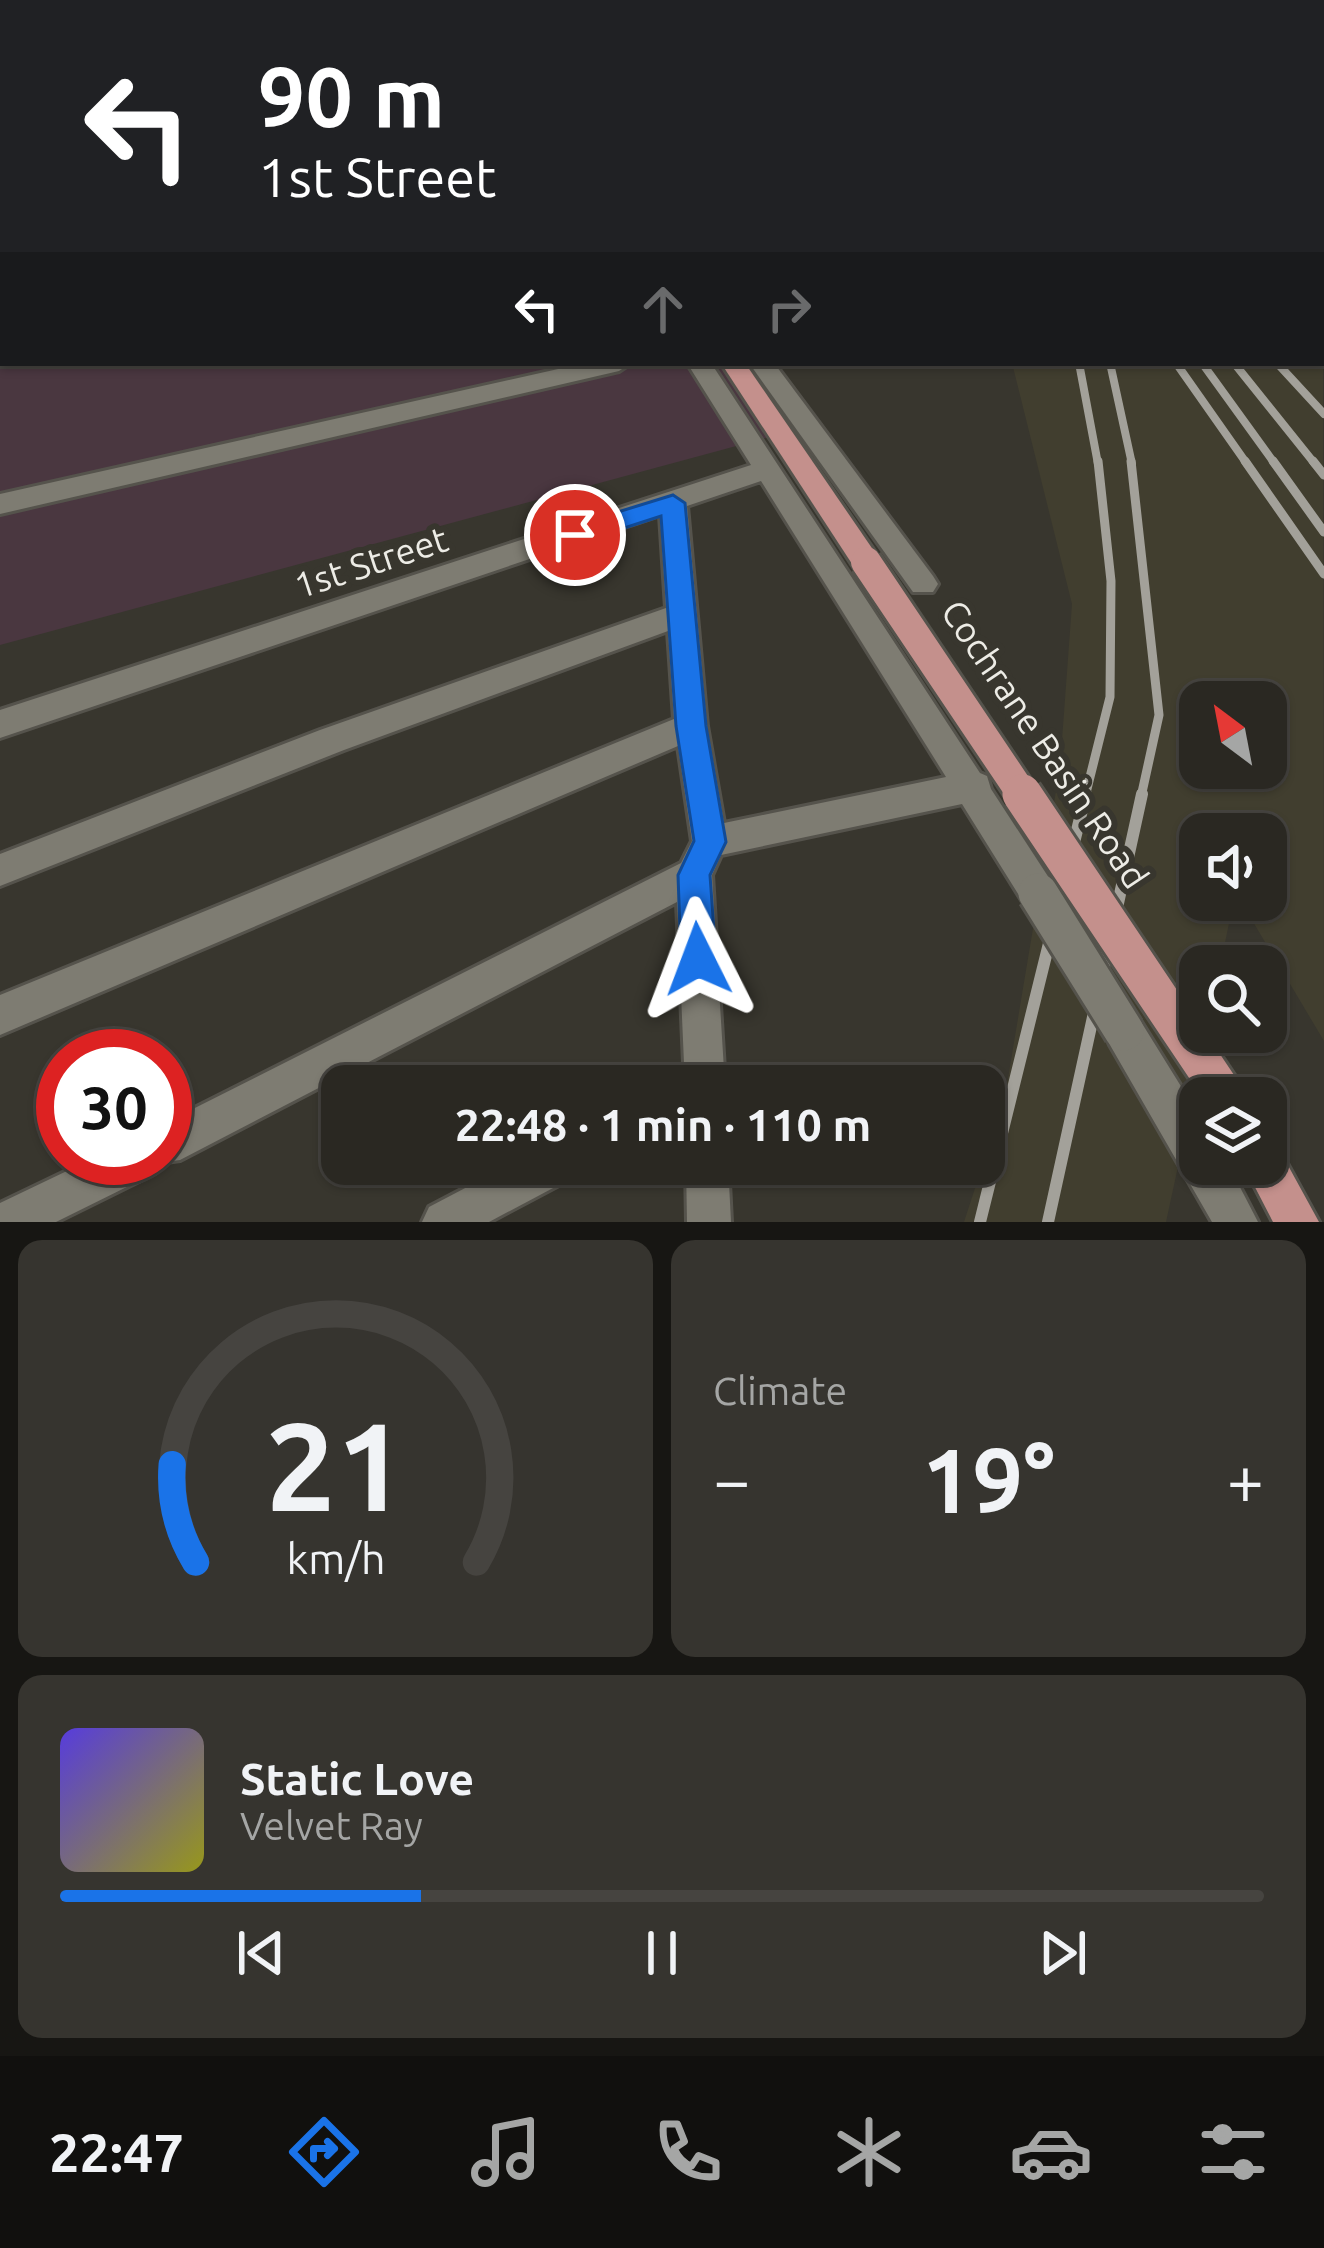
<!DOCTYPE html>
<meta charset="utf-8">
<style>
:root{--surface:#2a2822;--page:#36342f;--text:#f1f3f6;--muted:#a5a6a5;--line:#464440;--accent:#1a73e8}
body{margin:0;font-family:Ubuntu,sans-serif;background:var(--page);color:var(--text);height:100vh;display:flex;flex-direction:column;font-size:45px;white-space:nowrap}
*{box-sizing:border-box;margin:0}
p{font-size:39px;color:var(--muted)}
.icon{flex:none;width:66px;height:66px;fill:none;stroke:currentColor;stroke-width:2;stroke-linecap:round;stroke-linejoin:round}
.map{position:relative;height:1222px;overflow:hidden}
.details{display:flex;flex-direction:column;gap:18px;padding:18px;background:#171613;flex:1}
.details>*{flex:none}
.guide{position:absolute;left:0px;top:0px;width:1326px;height:366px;box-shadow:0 3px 9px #0004,0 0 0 3px var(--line);background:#202124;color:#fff;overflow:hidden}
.needle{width:78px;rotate:328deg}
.fabs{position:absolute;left:1179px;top:681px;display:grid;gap:24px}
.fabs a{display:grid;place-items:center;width:108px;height:108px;border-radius:24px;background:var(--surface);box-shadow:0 3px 9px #0004,0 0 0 3px var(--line);font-size:60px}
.speed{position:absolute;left:36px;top:1029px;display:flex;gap:24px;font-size:60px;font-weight:700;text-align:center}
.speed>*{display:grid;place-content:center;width:156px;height:156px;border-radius:50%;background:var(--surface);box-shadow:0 3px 9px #0004,0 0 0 3px var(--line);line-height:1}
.speed .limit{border:18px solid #d22;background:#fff;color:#111}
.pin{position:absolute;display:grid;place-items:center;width:102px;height:102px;color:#fff;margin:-51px;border:6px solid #fff;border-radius:50%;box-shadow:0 3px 12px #0007}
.me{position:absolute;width:132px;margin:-66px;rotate:357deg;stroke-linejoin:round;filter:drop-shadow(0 0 9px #0008)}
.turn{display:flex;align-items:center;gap:42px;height:252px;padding:0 60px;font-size:54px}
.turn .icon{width:156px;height:156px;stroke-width:2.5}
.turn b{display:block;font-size:84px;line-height:102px}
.lanes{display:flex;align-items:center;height:114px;padding:0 60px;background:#0003;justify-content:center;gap:60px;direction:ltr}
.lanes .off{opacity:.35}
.big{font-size:90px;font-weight:600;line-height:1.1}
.details .widget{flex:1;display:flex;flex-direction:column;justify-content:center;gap:18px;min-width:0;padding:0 42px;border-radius:24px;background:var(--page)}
.details .dial{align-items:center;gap:0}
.dial svg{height:312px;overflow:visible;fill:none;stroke:var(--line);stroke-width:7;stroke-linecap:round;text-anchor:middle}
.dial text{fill:var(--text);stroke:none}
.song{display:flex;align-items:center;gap:36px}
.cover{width:144px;height:144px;border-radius:18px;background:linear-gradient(135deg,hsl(250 70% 55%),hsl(60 70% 35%))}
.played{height:12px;border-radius:6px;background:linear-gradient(90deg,var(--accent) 30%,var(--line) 30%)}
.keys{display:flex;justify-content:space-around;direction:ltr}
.heat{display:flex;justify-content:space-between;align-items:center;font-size:66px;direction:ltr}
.details .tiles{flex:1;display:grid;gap:18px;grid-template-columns:1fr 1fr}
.widget:last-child{grid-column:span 2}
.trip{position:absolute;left:321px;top:1065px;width:684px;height:120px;border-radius:24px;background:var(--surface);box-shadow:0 3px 9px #0004,0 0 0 3px var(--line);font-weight:600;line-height:120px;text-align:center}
.dock{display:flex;height:192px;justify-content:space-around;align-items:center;background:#11100e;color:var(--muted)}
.dock .icon{width:84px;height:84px}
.dock .current{color:var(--accent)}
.dock b{font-size:54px;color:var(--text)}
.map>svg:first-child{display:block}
.industrial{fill:#4a3740}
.built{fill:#413e2f;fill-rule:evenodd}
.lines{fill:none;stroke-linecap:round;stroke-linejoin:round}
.minor-casing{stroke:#55534c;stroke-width:6}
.major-casing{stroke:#55534c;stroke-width:6}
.minor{fill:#7e7c72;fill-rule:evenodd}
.major{fill:#c4908c;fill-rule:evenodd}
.rail-far2{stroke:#a3a19a;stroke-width:8}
.rail-far1{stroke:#a3a19a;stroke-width:9}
.rail{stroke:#a3a19a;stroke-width:12}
.minor-bridge-casing{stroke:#55534c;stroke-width:45;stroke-linecap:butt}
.major-bridge-far1-casing{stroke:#55534c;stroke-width:36;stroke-linecap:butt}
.major-bridge-casing{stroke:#55534c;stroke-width:45;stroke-linecap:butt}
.minor-bridge{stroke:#7e7c72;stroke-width:39}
.major-bridge-far1{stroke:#c4908c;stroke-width:30}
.major-bridge{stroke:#c4908c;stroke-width:39}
.route{fill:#1a73e8;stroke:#114b97;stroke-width:3}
.labels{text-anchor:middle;stroke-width:12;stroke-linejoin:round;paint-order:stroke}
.street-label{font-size:36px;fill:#edece6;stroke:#38362e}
</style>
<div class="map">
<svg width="1324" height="1222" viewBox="0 0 1324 1222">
<rect width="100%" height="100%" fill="#38362e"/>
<path class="industrial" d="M0,360L721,363L777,435L0,645Z"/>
<path class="built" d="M1323,311L1324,1041L1240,900H1266V834H1200V900H1234L1220,966H1200V1032H1207L1166,1222H964L1005,1096L1060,767L1072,604L1012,363H1323ZM1200,702H1266V768H1200Z"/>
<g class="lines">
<g class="minor-casing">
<g id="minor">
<path d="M1015,0H1032L1034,3H1017Z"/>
<path d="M3,42V52L0,53V43Z"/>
<path d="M1324,105V117L1323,118V106Z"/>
<rect x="0" y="115" width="3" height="12"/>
<rect x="1323" y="144" width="1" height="12"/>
<rect x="0" y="167" width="3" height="12"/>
<path d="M3,196V208L0,209V197Z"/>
<rect x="0" y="221" width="3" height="12"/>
<rect x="0" y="245" width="3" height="14"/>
<rect x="1323" y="275" width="1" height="15"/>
<path d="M3,310V324L0,325V311Z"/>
<path d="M585,363H631L619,371L0,514V494Z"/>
<path d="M687,363H711L980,773L987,776L991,789L1051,881L1056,893L1051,905L1038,910L1025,905L962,804L721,855L712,875L725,1086H685L677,902L180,1160L159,1163L155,1173L56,1222H0V1203L94,1158H165V1123L681,863L692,841L678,746L0,1035V995L674,719L668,631L344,750L0,886V854L320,730L666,608L660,515L0,738V710L751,465ZM761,481L946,777L724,823L707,726L687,506Z"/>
<path d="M749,363H774L933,576L938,584L933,592H913Z"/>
<path d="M1124,1011L1138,1017L1200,1117V1164H1228L1258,1222H1212L1110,1045L1104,1031L1110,1017Z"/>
<path d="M511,1164H576L570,1179L489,1222H422L429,1207Z"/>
<path d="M686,1164H728L731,1222H687Z"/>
</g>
</g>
<g class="major-casing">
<g id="major">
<path d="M474,0H490L491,3H475Z"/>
<path d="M721,363H745L876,554L880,562L876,570H856Z"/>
<path d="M1266,1144L1279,1149L1319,1222H1273L1243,1164H1266Z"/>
</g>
</g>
<use href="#minor" class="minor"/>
<use href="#major" class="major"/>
<g class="rail-far2">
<path d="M1079,363L1098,464"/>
<path d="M1110,363L1132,464"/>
<path d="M1176,363L1247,464"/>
<path d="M1202,363L1275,464"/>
<path d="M1234,363L1315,464"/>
<path d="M1277,363L1324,414"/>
</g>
<g class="rail-far1">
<path d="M1131,461L1159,715L1141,797"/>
<path d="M1245,461L1324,574"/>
<path d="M1273,461L1324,532"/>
<path d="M1313,461L1324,475"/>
<path d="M1085,797L1110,697L1111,581L1098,461"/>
</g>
<g class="rail">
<path d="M980,1222L1086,794"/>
<path d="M1048,1222L1142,794"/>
</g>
<g class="minor-bridge-casing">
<path id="minor-bridge" d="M1038,893L1124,1031"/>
</g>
<g class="major-bridge-far1-casing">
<path id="major-bridge-far1" d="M866,562L1024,797"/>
</g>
<g class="major-bridge-casing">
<path id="major-bridge" d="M1022,794L1226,1098"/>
</g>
<use href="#minor-bridge" class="minor-bridge"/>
<use href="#major-bridge-far1" class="major-bridge-far1"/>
<use href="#major-bridge" class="major-bridge"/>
</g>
<path class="route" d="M673,495L685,503L706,726L726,842L710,875L716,959L711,971L698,976L686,971L681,959L678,875L694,841L676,726L661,516L575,544L562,535L566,528Z"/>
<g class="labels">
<g class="street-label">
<text transform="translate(371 562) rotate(-18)" y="13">1st Street</text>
<text transform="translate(1045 744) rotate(56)" y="13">Cochrane Basin Road</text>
</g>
</g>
</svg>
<div class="fabs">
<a><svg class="needle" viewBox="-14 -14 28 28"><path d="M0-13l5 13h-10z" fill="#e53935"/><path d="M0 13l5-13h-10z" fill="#a5a6a5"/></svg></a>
<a><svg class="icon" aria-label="sound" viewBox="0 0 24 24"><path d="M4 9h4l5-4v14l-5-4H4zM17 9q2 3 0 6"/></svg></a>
<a><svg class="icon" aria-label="search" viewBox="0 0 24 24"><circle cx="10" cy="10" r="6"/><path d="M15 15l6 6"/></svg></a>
<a><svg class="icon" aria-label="layers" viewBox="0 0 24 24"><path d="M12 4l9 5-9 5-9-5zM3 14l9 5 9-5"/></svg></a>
</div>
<div class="speed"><div class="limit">30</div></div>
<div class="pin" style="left:575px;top:535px;background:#d93025"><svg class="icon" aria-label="arrive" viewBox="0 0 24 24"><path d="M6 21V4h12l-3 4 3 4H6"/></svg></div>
<svg class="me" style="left:698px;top:959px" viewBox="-20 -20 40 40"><path d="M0-17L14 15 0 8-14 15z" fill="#1a73e8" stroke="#fff" stroke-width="4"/></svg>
<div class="trip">22:48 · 1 min · 110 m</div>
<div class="guide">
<div class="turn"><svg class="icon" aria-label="left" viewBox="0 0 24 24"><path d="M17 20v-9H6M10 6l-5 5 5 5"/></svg><div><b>90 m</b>1st Street</div></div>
<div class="lanes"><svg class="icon" aria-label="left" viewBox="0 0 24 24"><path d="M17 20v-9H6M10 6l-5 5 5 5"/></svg><svg class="icon off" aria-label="ahead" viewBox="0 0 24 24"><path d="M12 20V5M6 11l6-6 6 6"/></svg><svg class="icon off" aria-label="right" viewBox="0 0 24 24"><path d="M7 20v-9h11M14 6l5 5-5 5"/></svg></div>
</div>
</div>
<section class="details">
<div class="tiles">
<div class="widget dial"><svg viewBox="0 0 100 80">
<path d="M14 69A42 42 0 1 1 86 69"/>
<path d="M14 69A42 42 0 0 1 8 44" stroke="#1a73e8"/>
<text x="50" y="56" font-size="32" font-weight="700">21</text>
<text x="50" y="72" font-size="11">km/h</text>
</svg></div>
<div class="widget"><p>Climate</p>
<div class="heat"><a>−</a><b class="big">19°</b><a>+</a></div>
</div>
<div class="widget">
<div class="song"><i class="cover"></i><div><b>Static Love</b><p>Velvet Ray</p></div></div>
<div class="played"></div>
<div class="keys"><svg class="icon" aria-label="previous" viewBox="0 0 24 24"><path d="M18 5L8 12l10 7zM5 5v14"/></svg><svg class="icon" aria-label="pause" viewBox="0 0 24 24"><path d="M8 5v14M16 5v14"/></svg><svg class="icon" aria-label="next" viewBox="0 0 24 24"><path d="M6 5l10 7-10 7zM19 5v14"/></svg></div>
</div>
</div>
</section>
<nav class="dock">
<b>22:47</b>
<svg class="icon current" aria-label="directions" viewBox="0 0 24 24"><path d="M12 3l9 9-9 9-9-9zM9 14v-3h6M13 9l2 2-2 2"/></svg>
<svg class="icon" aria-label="music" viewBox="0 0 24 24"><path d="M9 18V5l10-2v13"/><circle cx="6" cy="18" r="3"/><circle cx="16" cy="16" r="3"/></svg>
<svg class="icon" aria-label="phone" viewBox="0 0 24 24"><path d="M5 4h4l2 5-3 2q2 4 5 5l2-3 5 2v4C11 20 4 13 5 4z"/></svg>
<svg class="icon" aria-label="climate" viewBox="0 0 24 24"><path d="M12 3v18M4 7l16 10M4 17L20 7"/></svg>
<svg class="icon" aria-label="car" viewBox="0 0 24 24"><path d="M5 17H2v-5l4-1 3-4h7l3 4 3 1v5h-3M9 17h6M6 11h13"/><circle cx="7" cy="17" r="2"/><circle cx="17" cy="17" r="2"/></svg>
<svg class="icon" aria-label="filters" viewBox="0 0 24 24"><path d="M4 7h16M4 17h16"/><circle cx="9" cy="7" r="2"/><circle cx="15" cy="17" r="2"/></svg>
</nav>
